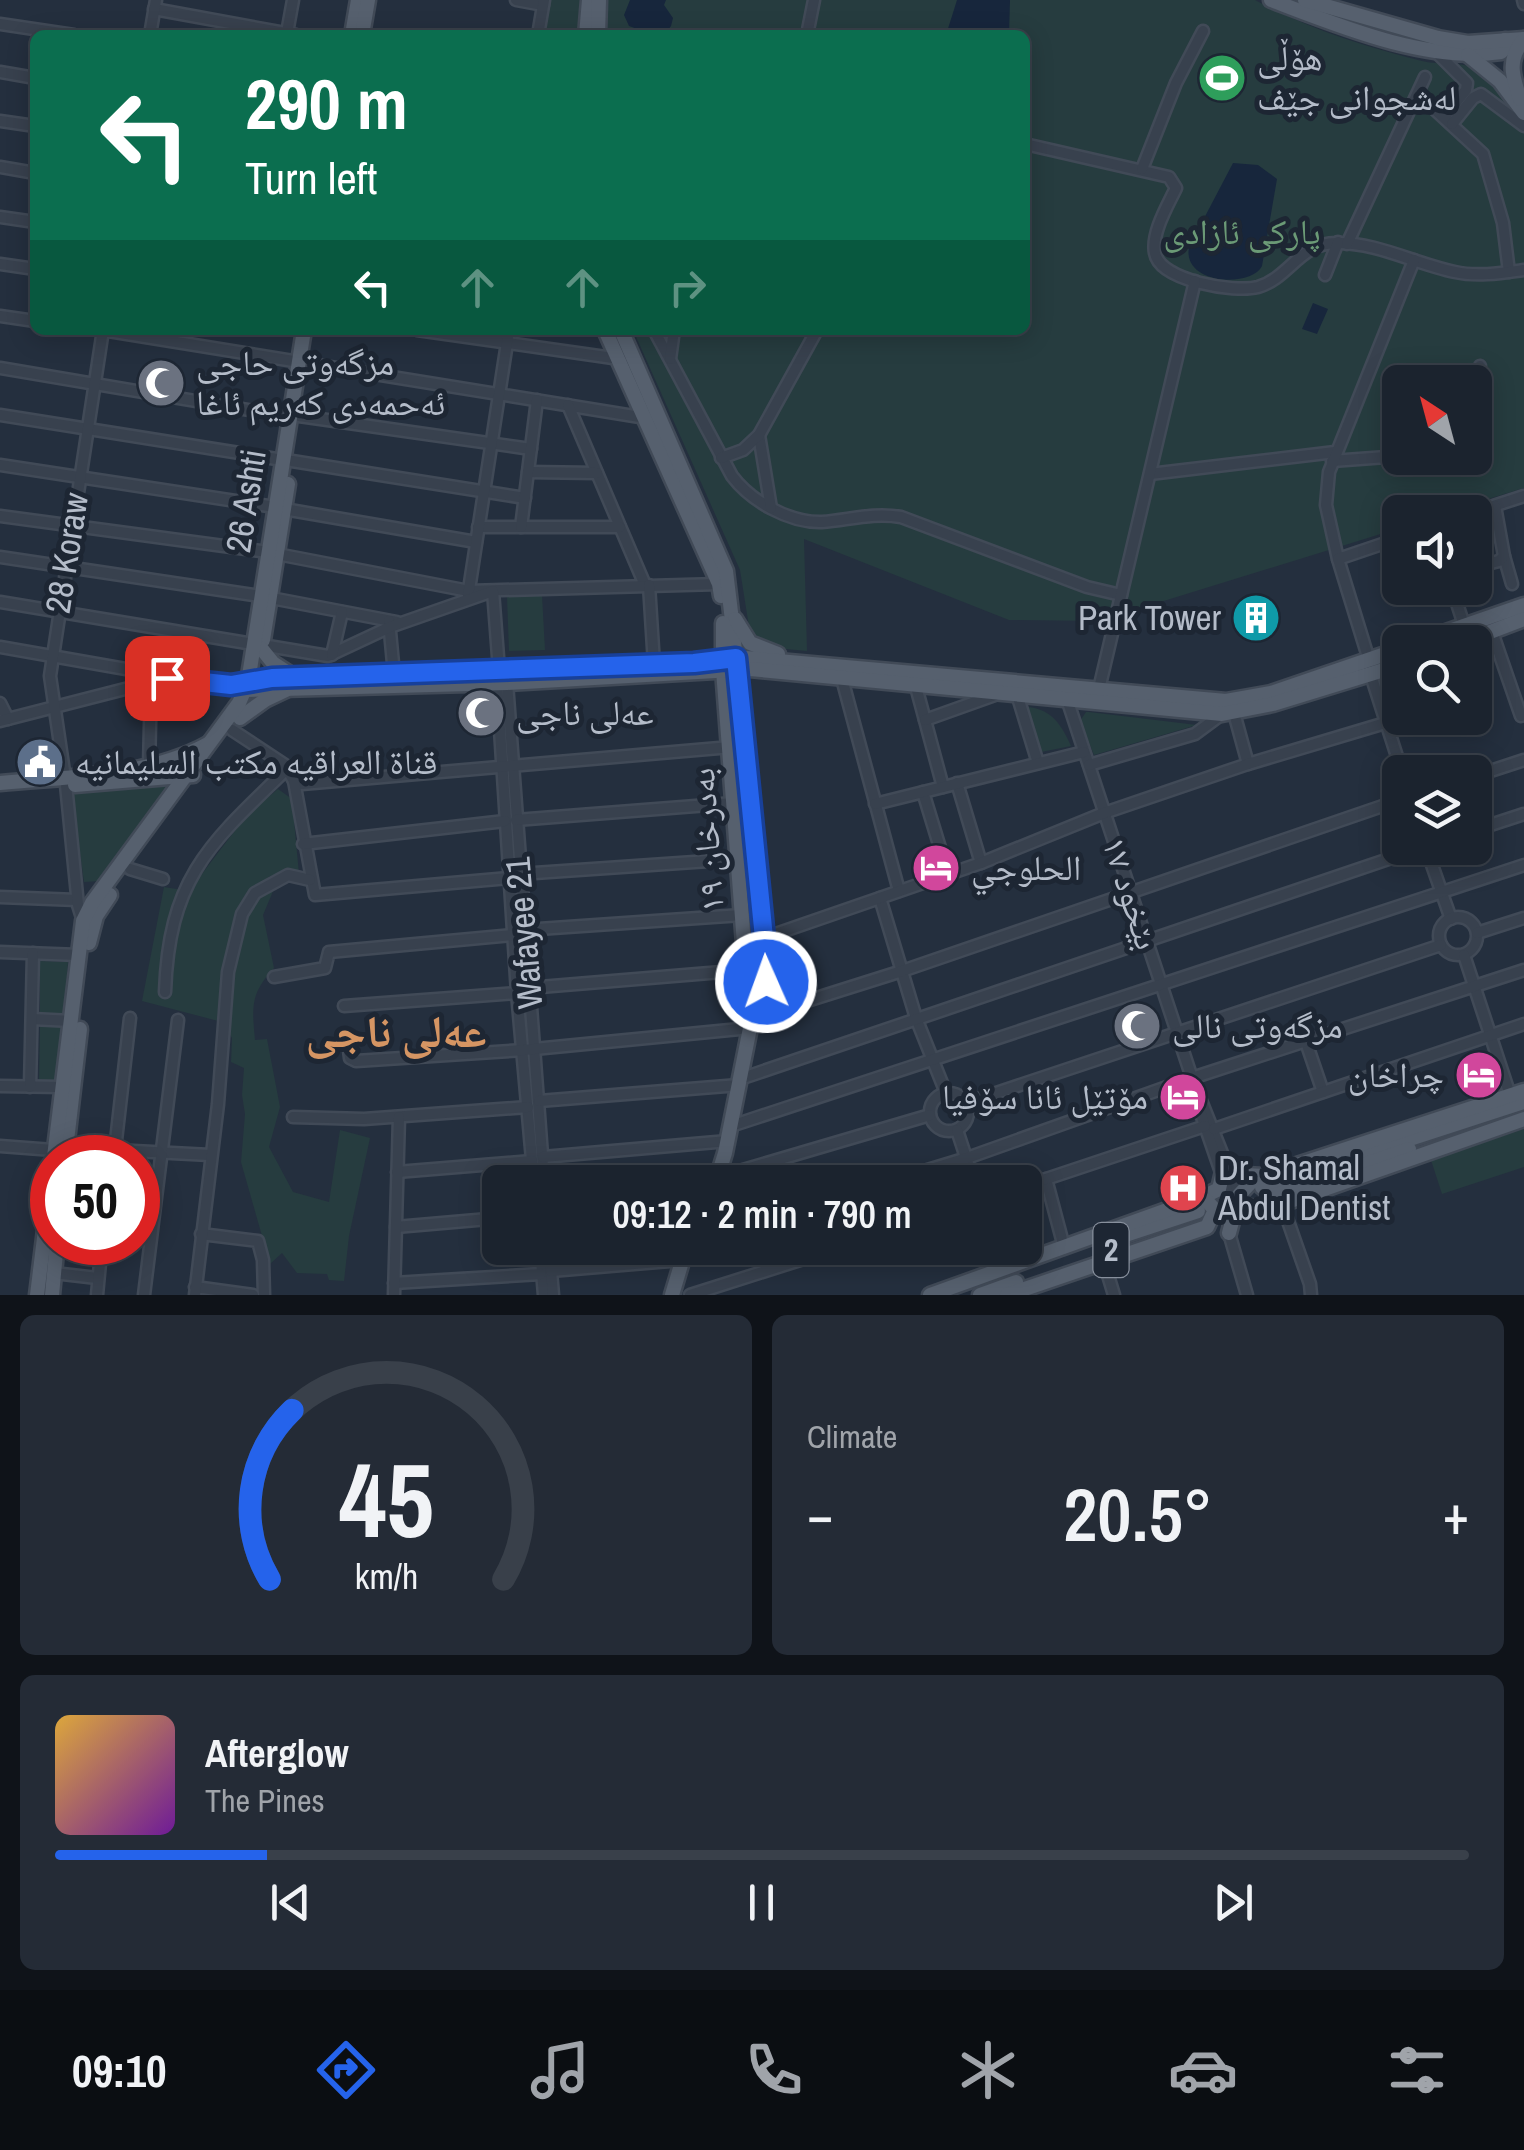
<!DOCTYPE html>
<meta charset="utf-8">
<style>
:root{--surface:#1b232e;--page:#242b36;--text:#f1f3f6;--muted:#a0a4aa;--line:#39404a;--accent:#2563eb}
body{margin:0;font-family:"Archivo Narrow","Noto Naskh Arabic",sans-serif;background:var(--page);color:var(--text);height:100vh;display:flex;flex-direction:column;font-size:38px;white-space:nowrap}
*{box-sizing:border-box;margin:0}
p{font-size:32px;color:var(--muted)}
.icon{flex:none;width:55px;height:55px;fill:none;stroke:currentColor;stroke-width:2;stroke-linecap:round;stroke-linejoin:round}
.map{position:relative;height:1295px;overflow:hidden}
.drawer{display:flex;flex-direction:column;gap:20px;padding:20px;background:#0f1319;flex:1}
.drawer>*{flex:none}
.hud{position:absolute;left:30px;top:30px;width:1000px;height:305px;border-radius:15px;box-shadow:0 5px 25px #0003,0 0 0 2px var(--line);background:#0b6e4f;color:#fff;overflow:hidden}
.needle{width:65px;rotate:324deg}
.buttons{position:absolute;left:1382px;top:365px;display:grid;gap:20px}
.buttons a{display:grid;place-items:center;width:110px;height:110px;border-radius:15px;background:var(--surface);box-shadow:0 5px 25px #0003,0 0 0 2px var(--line);font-size:50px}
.speed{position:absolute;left:30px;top:1135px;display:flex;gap:20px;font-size:50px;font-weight:700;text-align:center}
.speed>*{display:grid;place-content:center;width:130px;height:130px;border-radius:50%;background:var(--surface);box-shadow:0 5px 25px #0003,0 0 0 2px var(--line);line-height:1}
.speed .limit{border:15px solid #d22;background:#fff;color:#111}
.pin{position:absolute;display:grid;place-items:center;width:85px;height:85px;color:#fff;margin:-42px;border-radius:20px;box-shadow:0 5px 15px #0006}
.me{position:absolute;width:110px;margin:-55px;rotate:358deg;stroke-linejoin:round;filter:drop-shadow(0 0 8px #0008)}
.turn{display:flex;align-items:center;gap:35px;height:210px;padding:0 50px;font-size:45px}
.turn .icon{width:130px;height:130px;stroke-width:2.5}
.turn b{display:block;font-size:70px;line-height:85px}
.lanes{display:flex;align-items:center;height:95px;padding:0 50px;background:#0003;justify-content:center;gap:50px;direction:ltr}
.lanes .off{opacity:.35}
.big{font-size:75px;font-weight:600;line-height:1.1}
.drawer .tile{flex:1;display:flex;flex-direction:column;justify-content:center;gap:15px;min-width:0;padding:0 35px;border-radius:15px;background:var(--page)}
.drawer .dial{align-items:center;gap:0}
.dial svg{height:260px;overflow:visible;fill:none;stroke:var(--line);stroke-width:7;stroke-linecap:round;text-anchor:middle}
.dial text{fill:var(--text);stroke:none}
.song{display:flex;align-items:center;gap:30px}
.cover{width:120px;height:120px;border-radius:15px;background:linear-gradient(135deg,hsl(40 70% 55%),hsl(280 70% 35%))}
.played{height:10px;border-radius:5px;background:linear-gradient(90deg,var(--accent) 15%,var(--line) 15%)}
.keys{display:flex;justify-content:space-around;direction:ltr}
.heat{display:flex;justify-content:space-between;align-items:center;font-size:55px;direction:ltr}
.drawer .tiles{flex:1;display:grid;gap:20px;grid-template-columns:1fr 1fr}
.tile:last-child{grid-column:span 2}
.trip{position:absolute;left:482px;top:1165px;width:560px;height:100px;border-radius:15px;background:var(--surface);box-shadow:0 5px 25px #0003,0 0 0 2px var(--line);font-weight:600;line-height:100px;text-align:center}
.dock{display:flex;height:160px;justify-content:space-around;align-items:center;background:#0b0e12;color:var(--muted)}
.dock .icon{width:70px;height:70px}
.dock .selected{color:var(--accent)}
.dock b{font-size:45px;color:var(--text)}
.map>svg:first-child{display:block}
.green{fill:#263c3f;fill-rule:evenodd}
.water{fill:#17263c}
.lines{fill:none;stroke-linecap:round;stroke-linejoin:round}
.minor-casing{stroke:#414a57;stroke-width:15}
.major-casing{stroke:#414a57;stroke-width:19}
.minor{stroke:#38414e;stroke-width:10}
.major{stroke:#56606e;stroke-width:14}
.route-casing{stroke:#184099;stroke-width:25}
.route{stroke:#2563eb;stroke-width:18}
.labels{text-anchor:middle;stroke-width:10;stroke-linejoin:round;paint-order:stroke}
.shield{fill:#1d2633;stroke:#878f9c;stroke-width:2.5}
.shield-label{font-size:32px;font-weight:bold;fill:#b4bcc9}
.poi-label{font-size:35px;fill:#b4bcc9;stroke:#1d2633;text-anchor:start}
.park-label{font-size:35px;fill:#6b9a76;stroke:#1d2633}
.street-label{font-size:35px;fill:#b4bcc9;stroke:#1d2633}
.district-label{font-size:45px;font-weight:bold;fill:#d59563;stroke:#1d2633}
</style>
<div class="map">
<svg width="1524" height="1295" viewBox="0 0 1524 1295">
<rect width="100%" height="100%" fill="#242f3e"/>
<g class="green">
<path d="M549,0H583L580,35H543Z"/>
<path d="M606,0H1255C1306,28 1365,47 1422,61C1441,66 1467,60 1483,72C1502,86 1513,109 1524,128V488L1446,512H1400V528L1099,621L1009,620L804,539L807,651L775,648L757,641L750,633L740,570L633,330H1025V35H603ZM1400,382H1475V458H1400Z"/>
<path d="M542,595L545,650L509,651L507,597Z"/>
<path d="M1028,707C1052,709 1062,726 1071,746L1041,752Z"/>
<path d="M1086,712H1089L1197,725L1094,755L1080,721Z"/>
<path d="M172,783L100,881L84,882L71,789Z"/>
<path d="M278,789L292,799L299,874L270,876L251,893L274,889L263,915L274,968C250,994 252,1007 255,1040L267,1039L280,1107L269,1147L293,1192L329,1202L340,1130L370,1138L349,1236L344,1281L329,1280L327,1274L297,1273L282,1253L270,1264L241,1162L245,1114L242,1095L244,1068L231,1062L232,1038L222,1022L142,1001L164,887L189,891L246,816Z"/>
<path d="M40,961L68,962L64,1017L40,1016Z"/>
<path d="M40,1024L62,1025L56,1083L39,1082Z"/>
<path d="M1524,1129V1167L1442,1194L1431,1160Z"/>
</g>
<g class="water">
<path d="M630,0H666L664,5L673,18L671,26L664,35L651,34L629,26L624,15Z"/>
<path d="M957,0H1010L1009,35H946Z"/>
<path d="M1233,163L1258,165L1277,179L1262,266C1251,288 1182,285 1189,247Z"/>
<path d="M1313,303L1328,309L1317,334L1302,329Z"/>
</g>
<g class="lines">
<g class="minor-casing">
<g id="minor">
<path d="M516,0L543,5"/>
<path d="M1523,0L1524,4"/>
<path d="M154,9L296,35"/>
<path d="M0,24L74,35"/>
<path d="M287,33L293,0"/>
<path d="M150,35L156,0"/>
<path d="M538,35L544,0"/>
<path d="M807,35L814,0"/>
<path d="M1435,51L1467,83L1466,90L1444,117"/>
<path d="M0,72L35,78"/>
<path d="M1418,94L1483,154L1503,223L1509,272"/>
<path d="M0,121L35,126"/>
<path d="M1452,124L1473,98L1481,94L1524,126"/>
<path d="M1025,144L1169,177L1176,188C1168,205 1151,233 1155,253C1160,281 1234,293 1258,287C1289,278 1300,243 1336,243C1376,242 1416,264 1455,272C1477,277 1502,273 1524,270"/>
<path d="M0,167L35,173"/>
<path d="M1142,169L1176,83L1203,31"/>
<path d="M0,217L35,222"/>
<path d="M1347,244L1425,77"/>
<path d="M0,264L35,269"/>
<path d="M1325,275L1338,242"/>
<path d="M0,316L35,321"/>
<path d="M102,330L646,418"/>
<path d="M417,330L620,359"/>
<path d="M654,330L732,476C751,501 789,523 822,522C849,520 873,512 901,517L1087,587L1121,595"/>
<path d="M670,359L674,330"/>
<path d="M0,368L290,417"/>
<path d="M568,405L645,585"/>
<path d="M1475,407L1480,366"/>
<path d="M0,415L283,460"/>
<path d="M299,416L531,449"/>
<path d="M759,435L771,508"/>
<path d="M721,458L743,450L759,435L817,330"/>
<path d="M292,461L525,498"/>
<path d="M1332,461L1400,456"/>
<path d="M0,465L275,507"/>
<path d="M528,472L597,473"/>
<path d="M1150,474L1335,452"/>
<path d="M284,509L476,542"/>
<path d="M1475,512L1524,496"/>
<path d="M0,516L268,552"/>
<path d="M478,527H620"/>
<path d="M521,527L537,400"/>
<path d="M277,554L469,591L719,584"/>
<path d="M1504,556L1512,584"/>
<path d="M0,557L260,596"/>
<path d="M1338,559L1326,505L1329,472L1414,260"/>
<path d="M1475,567L1499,561L1504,556L1495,506"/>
<path d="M649,585L654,664"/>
<path d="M1452,588L1464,625"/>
<path d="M468,596L509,330"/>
<path d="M271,598L397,622"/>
<path d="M0,602L253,644"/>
<path d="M389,621L394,674"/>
<path d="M1492,632L1521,716L1524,714"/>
<path d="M262,645L328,656L390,627L493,591L499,670"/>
<path d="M0,647L245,690"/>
<path d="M332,655L342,612"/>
<path d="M1369,660L1338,559L1400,538"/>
<path d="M1369,669L1402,772"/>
<path d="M841,675L899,891"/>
<path d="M497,683L517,993L534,1182"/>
<path d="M507,683L544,1182"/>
<path d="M915,683L943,787"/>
<path d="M1099,689L1195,281"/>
<path d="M1017,694L1038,763"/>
<path d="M1066,696L1192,1078L1236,1188L1234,1200"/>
<path d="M0,703L8,719"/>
<path d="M1234,713L1248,764"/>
<path d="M925,720L995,695"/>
<path d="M0,721L164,679"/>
<path d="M232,730L285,765L294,781L302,784L731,747"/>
<path d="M1089,765L1195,734L1222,714"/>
<path d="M149,767L151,683"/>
<path d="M1475,776L1524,760"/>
<path d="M294,781L315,895L509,878"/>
<path d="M957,783L981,863"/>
<path d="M923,792L948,874"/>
<path d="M875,804L1084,752"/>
<path d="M516,820L734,803"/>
<path d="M1475,830L1524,814"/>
<path d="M303,844L505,821"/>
<path d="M1426,848L1451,919"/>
<path d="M130,869L163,879"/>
<path d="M520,874L738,859"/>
<path d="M0,897L77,900"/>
<path d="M880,898L916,1018L946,1093"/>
<circle cx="1458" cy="936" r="19"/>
<path d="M83,921L78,905L66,785L50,676L103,330"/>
<path d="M524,930L742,915"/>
<path d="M1477,933L1524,918"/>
<path d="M764,938L981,863L1104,813L1248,764L1402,718"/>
<path d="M0,952L79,955"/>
<path d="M1464,955L1510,1095"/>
<path d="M274,977L325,968L329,952L513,935"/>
<path d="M528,988L746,970"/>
<path d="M165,992C169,878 209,844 287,769"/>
<path d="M344,1006L517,993"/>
<path d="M753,1018L902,971L1400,800"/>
<path d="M32,1019L72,1021"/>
<path d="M348,1041L350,1058L356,1061L524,1050L750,1028"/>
<path d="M1306,1042L1323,1092"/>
<path d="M740,1079L1421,848"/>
<path d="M0,1086L62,1087"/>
<path d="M30,1087L33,953"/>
<circle cx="949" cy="1112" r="19"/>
<path d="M539,1101L739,1085"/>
<path d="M1200,1101L1201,1114L1224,1181"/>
<path d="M966,1103L1441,945"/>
<path d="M293,1117L364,1119L528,1107"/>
<path d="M731,1126L1524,865"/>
<path d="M1214,1129L1524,1024"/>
<path d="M957,1130L974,1182"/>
<path d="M67,1142L115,1150L210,1155"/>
<path d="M0,1146L53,1150"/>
<path d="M543,1157L728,1141"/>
<path d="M114,1158L130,1018"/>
<path d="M397,1172L532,1161"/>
<path d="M719,1177L930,1115"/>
<path d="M1046,1179L1064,1247"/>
<path d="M888,1182L967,1158L1192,1078L1524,970"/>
<path d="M1025,1186L1205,1126"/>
<path d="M1227,1189L1229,1233L1247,1295"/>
<path d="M1282,1204L1310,1284L1311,1295"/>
<path d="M396,1227L500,1218"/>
<path d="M201,1234L258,1241L263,1260L264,1295"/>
<path d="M540,1248L544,1295"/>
<path d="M549,1248L553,1295"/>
<path d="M993,1248L1000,1270"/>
<path d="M1104,1262L1114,1295"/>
<path d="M551,1271L682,1260"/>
<path d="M54,1273L97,1278"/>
<path d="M394,1283L541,1274"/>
<path d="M195,1287L253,1295"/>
<path d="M97,1295L102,1242"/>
<path d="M144,1295L178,1020"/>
<path d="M195,1295L218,1104L228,972L242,914L255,893L288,875L310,880"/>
<path d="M394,1295L399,1117"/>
<path d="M690,1295L838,1248"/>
</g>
</g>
<g class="major-casing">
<g id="major">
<path d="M1271,0C1339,26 1428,63 1501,52L1507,46L1505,40"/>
<path d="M1305,0L1438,38L1468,43L1524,39"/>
<path d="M352,35L358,0"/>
<path d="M362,35L368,0"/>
<path d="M586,35L589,0"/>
<path d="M598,35L599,0"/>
<path d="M1468,55L1500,81L1524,113"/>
<path d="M1520,99C1512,75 1507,60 1524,39"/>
<path d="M605,330L719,584L721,596"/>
<path d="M621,330L726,571L731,612L764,938V989L750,1028L725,1153L716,1182"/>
<path d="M735,619L750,643L778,654"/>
<path d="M723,623V670L746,970L751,991L759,1003"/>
<path d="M263,640L288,484"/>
<path d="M1417,642L1524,605"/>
<path d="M1464,642L1524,619"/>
<path d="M261,648L273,663L293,676"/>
<path d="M254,681L694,663L746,658L1226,701L1271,693L1400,649"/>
<path d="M245,690L507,683L750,669L1222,714L1273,704L1400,665"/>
<path d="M240,718L265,700L286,690"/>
<path d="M0,783C69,776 146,778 208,744"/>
<path d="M75,785L193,775"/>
<path d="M89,943L96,916L110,895"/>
<path d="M65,1158L80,1029"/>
<path d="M1226,1161L1246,1175L1263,1176"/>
<path d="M1262,1187L1524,1102"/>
<path d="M1267,1198L1409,1149"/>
<path d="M1234,1200C1250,1211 1264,1208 1282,1204L1524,1119"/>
<path d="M1229,1233L1239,1195L1254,1179L1524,1091"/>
<path d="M1119,1237L1198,1211"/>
<path d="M37,1295L83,921L92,903L239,703L248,682L304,330"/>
<path d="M52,1295L57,1242"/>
<path d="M672,1295L686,1248"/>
<path d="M930,1295L1203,1197L1219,1189L1222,1176"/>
<path d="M980,1295L1016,1282"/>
<path d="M1007,1295L1207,1227L1215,1210L1203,1197"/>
</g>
</g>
<use href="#minor" class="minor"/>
<use href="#major" class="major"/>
</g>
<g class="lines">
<g class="route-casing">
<path id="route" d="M167,678L231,685L272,678L694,663L736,658L764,938L766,982"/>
</g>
<use href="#route" class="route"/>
</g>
<defs>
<g id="stadium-disc" transform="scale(2.5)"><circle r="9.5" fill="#2e9e5b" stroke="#1d2633"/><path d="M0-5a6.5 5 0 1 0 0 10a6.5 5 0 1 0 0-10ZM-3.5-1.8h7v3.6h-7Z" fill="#fff"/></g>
<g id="mosque-disc" transform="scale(2.5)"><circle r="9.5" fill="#6b7280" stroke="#1d2633"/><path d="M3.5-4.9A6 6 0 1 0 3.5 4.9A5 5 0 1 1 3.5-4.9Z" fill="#fff"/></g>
<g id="building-disc" transform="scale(2.5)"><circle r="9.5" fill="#0f9aa8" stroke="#1d2633"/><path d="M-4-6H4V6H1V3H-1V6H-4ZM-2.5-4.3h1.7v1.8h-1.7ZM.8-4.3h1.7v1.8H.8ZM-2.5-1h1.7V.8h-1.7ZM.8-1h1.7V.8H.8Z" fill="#fff"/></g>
<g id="civic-disc" transform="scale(2.5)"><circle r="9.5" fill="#5c6f8a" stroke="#1d2633"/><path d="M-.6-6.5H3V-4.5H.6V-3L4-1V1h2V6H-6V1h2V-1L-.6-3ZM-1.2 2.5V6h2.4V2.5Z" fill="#fff"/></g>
<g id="hotel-disc" transform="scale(2.5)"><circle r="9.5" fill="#d1479c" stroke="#1d2633"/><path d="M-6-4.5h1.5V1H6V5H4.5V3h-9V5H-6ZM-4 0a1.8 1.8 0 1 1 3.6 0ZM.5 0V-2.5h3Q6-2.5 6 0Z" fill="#fff"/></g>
<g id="hospital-disc" transform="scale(2.5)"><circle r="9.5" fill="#e0444e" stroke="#1d2633"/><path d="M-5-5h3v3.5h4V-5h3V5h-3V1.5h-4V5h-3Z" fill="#fff"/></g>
</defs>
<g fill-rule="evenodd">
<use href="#stadium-disc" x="1222" y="78"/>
<use href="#mosque-disc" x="161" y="383"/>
<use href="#building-disc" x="1256" y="618"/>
<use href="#mosque-disc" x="481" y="713"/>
<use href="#civic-disc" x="40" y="762"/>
<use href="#hotel-disc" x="936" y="868"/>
<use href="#mosque-disc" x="1137" y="1026"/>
<use href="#hotel-disc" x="1479" y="1075"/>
<use href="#hotel-disc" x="1183" y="1097"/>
<use href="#hospital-disc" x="1183" y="1188"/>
</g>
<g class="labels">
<rect class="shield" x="1093.5" y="1223" width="35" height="54" rx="8"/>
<g class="shield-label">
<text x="1111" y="1261">2</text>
</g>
<g class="poi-label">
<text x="1257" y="70">هۆڵی<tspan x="1257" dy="40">لەشجوانی جێف</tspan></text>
<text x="196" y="375">مزگەوتی حاجی<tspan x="196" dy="40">ئەحمەدی کەریم ئاغا</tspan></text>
<text x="1221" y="630" text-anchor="end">Park Tower</text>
<text x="516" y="725">عەلی ناجی</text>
<text x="75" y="774">قناة العراقيه مكتب السليمانيه</text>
<text x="971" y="880">الحلوجي</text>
<text x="1172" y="1038">مزگەوتی نالی</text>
<text x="1444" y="1087" text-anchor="end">چراخان</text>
<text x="1148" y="1109" text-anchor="end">مۆتێل ئانا سۆفیا</text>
<text x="1218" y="1180">Dr. Shamal<tspan x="1218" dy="40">Abdul Dentist</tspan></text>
</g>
<g class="park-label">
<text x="1242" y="244">پارکی ئازادی</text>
</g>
<g class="street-label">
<text transform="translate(246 501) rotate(-81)" y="12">26 Ashti</text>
<text transform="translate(67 553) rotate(-81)" y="12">28 Koraw</text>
<text transform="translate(707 840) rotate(-94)" y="12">بەدرخان ١٩</text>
<text transform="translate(1131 893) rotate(72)" y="12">بێخود ١٧</text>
<text transform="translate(524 933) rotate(-95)" y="12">Wafayee 21</text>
</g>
<g class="district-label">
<text x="396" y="1047">عەلی ناجی</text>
</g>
</g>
</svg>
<div class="buttons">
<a><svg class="needle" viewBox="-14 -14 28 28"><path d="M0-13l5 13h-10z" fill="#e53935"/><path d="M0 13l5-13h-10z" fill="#a0a4aa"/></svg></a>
<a><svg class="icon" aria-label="sound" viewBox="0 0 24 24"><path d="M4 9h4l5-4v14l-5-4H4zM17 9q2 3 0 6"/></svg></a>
<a><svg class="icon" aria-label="search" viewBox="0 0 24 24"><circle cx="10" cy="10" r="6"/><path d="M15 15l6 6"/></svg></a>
<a><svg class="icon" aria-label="layers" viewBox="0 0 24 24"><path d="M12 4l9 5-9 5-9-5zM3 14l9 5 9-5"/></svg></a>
</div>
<div class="speed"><div class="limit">50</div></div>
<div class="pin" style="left:167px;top:678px;background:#d93025"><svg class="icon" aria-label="arrive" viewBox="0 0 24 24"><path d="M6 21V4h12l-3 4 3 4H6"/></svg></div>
<svg class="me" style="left:766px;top:982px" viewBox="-20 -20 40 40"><circle r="17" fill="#2563eb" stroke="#fff" stroke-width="3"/><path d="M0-11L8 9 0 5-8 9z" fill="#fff"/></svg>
<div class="trip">09:12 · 2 min · 790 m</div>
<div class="hud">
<div class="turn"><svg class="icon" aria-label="left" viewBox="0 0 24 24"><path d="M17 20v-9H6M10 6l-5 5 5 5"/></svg><div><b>290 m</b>Turn left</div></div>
<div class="lanes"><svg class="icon" aria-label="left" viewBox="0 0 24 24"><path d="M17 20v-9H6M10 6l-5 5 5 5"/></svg><svg class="icon off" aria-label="ahead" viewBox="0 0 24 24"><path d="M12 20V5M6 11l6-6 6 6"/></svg><svg class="icon off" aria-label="ahead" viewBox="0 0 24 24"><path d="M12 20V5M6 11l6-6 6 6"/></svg><svg class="icon off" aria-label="right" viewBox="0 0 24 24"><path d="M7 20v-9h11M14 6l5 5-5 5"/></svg></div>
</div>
</div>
<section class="drawer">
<div class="tiles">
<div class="tile dial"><svg viewBox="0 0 100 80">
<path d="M14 69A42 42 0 1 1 86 69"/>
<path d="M14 69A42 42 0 0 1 21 17" stroke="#2563eb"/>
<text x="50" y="56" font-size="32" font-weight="700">45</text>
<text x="50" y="72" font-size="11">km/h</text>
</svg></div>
<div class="tile"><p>Climate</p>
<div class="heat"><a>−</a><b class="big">20.5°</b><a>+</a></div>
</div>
<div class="tile">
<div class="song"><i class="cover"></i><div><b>Afterglow</b><p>The Pines</p></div></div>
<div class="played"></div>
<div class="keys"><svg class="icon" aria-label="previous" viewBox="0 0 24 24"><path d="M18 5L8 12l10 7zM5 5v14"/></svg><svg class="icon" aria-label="pause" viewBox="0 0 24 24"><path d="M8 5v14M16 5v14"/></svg><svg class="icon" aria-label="next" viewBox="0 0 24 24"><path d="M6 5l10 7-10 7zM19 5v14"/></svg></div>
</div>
</div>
</section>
<nav class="dock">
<b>09:10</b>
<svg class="icon selected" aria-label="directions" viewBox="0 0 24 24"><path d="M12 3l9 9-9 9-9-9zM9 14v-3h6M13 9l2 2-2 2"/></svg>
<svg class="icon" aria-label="music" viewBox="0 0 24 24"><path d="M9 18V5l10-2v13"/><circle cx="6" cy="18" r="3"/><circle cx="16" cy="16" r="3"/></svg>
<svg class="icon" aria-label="phone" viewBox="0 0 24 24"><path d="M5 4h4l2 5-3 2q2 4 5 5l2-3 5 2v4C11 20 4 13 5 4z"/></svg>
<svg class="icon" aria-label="climate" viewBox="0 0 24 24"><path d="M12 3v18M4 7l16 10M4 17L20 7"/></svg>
<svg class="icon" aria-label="car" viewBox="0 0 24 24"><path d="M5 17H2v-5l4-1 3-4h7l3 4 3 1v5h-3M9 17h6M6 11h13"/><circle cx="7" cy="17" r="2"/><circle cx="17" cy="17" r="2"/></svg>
<svg class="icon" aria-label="filters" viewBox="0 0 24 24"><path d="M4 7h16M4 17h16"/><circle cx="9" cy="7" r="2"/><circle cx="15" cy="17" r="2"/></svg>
</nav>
